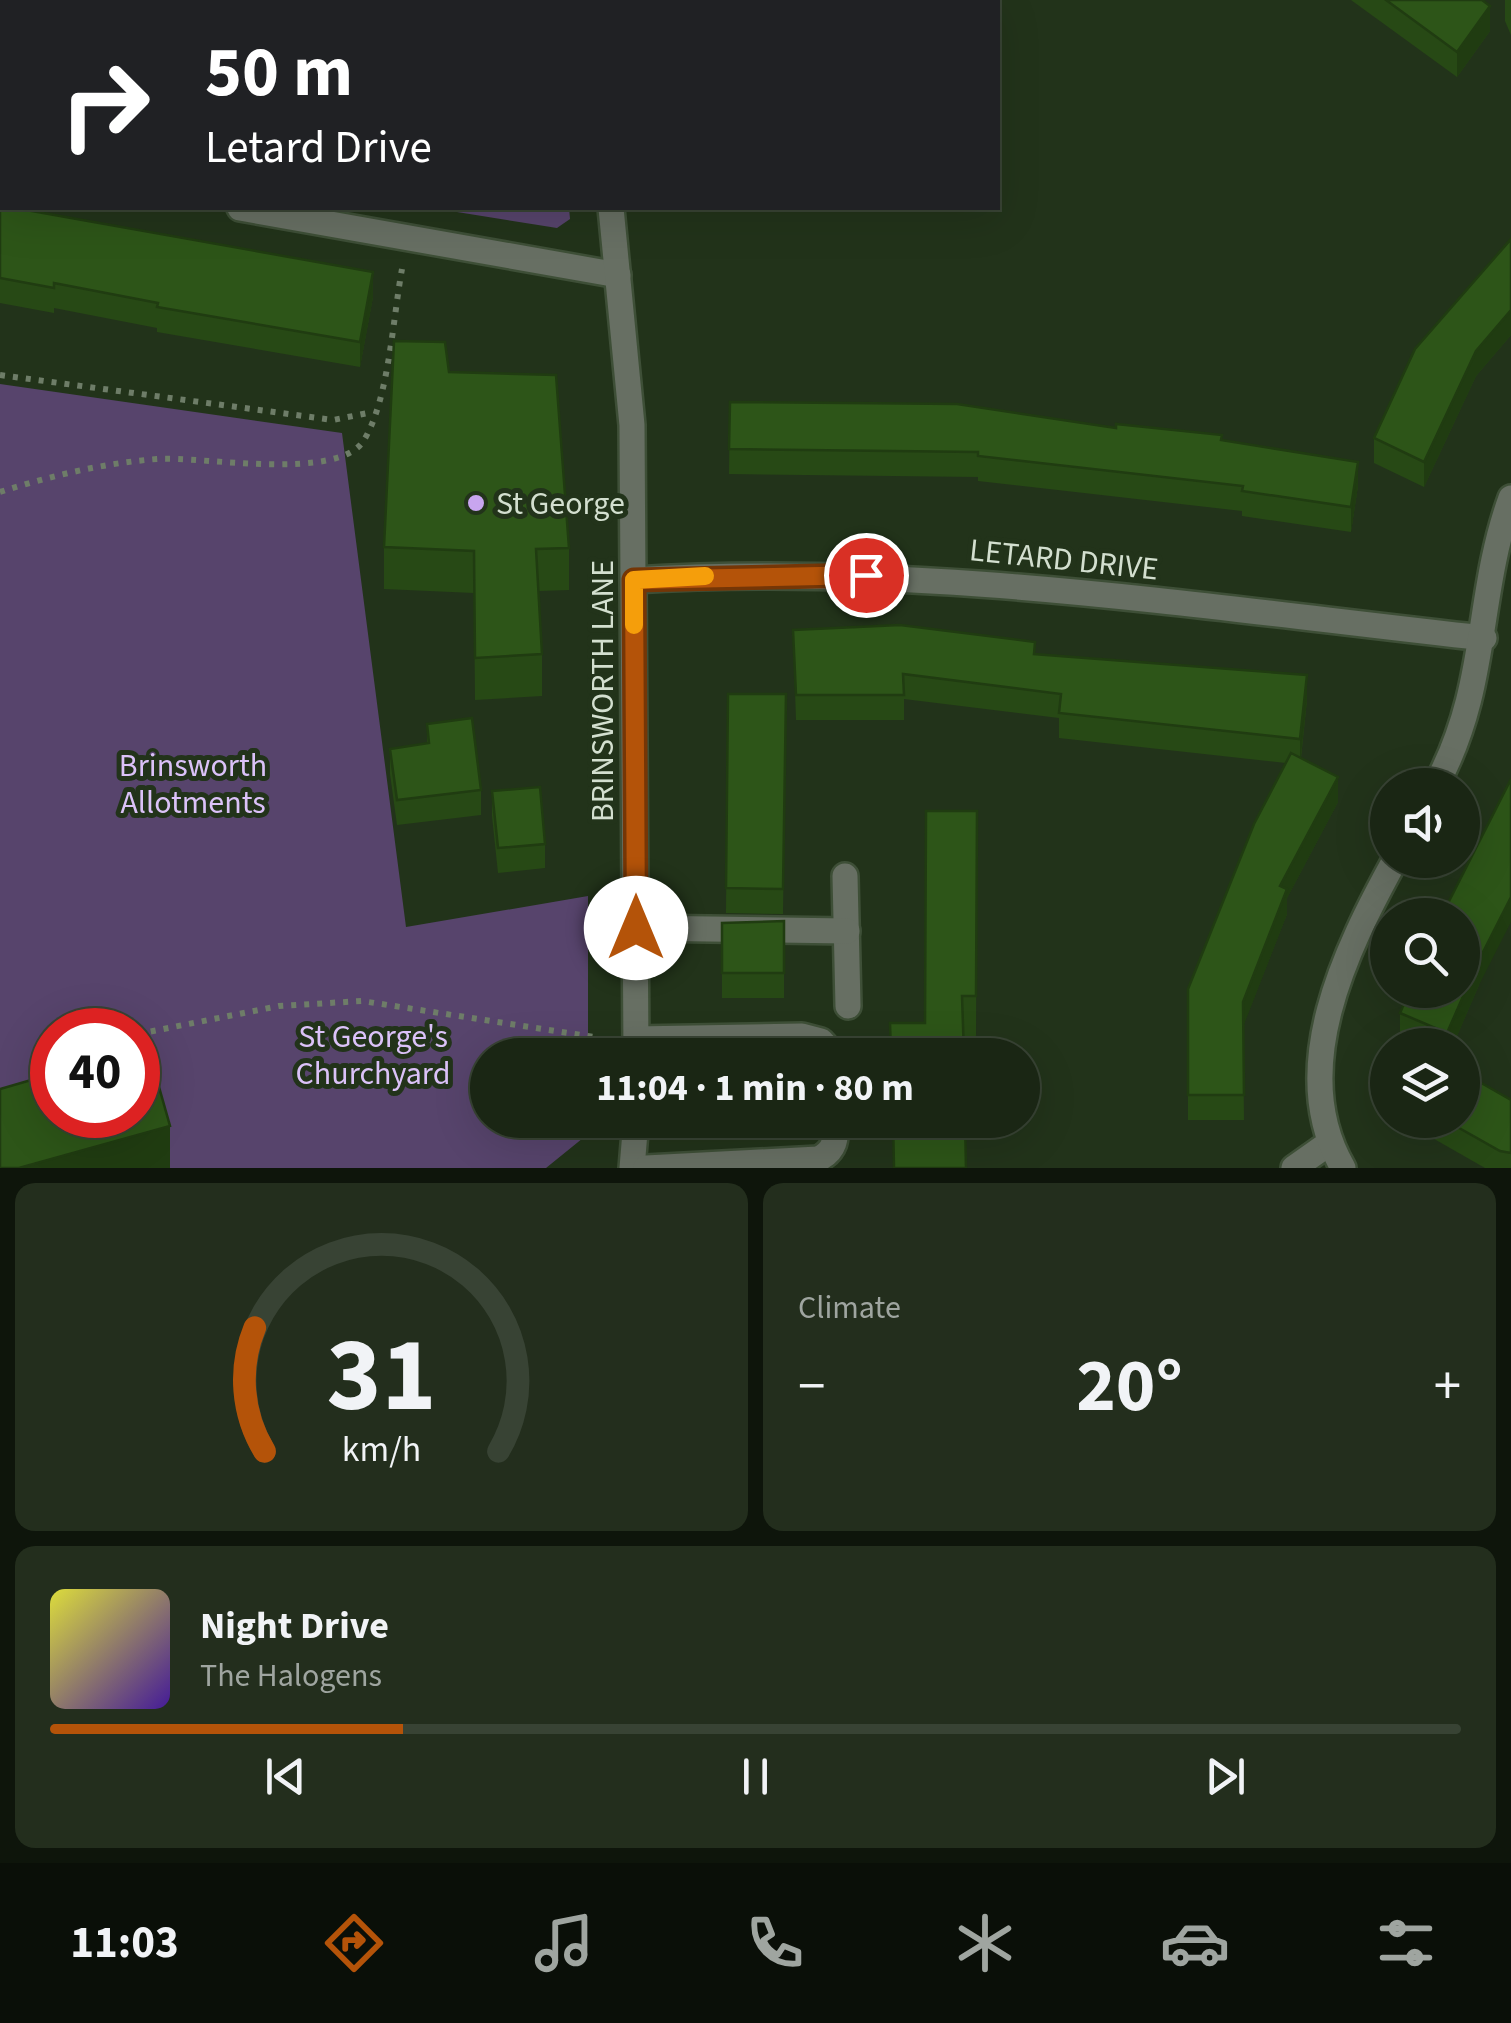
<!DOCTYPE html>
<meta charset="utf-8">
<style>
:root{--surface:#1a2614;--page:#232e1d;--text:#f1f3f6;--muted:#9fa5a0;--line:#384334;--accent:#b45309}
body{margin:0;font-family:"Source Sans 3",sans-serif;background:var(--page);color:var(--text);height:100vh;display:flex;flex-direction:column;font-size:38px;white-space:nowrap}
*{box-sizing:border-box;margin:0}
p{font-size:32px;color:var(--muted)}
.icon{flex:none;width:55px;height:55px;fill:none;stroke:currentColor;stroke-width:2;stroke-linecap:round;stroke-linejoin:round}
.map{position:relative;height:1168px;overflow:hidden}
.drawer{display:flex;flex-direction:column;gap:15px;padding:15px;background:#0e150b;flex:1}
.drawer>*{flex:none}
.top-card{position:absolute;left:0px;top:0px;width:1000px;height:210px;box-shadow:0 10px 40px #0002,0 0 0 2px var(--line);background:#202124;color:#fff;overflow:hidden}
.tools{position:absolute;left:1370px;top:768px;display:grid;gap:20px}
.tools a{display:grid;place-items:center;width:110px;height:110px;border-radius:50%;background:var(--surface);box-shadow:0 10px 40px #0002,0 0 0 2px var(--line);font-size:50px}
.speed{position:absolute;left:30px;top:1008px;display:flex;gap:20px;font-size:50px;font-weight:700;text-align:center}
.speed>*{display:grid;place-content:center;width:130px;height:130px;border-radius:50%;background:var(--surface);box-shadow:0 10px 40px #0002,0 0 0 2px var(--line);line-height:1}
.speed .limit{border:15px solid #d22;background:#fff;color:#111}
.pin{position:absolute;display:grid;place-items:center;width:85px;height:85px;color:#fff;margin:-42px;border:5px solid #fff;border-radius:50%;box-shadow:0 2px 10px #0007}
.me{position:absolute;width:110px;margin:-55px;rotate:0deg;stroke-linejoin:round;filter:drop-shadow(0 0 8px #0008)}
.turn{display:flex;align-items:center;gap:35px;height:210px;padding:0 40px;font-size:45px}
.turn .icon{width:130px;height:130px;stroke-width:2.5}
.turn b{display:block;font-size:70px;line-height:85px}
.big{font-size:75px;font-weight:700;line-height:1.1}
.drawer .card{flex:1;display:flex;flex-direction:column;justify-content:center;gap:15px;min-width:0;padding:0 35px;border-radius:20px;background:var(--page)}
.drawer .dial{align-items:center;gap:0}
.dial svg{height:260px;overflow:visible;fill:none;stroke:var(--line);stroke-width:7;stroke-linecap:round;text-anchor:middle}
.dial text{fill:var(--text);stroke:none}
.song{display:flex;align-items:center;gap:30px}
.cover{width:120px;height:120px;border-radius:15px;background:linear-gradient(135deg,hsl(60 70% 55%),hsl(260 70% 35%))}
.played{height:10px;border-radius:5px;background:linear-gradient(90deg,var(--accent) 25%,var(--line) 25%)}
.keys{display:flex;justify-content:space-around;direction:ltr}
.heat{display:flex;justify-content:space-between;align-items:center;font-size:55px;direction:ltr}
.drawer .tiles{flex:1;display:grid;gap:15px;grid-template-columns:1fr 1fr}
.card:last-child{grid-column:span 2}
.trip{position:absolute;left:470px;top:1038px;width:570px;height:100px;border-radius:50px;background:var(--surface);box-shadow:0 10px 40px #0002,0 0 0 2px var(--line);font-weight:700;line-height:100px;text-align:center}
.tab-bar{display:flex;height:160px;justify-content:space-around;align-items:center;background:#0a0f08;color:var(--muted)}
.tab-bar .icon{width:70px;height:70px}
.tab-bar .active{color:var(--accent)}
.tab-bar b{font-size:45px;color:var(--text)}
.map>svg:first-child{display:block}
.green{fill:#57446c;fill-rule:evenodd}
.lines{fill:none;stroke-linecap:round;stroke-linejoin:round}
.minor-casing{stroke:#3e4f37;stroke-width:30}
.path{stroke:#6e7d68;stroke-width:6;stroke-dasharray:5 8;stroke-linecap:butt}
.minor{stroke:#676f63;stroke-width:25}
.wall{fill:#274915}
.shaded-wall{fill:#203c11}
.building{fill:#2d5518;stroke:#203c11;stroke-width:2.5}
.route-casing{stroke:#753606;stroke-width:25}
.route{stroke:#b45309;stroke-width:18}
.slow{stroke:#f59e0b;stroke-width:18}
.poi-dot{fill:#c8a5ef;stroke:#22331a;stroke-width:4}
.labels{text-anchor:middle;stroke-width:10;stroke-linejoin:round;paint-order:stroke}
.poi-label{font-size:32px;fill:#d3dfcf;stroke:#22331a;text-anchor:start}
.street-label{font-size:32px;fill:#d3dfcf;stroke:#22331a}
.park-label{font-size:32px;fill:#dbc2f8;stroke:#22331a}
</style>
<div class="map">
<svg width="1511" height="1168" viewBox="0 0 1511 1168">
<rect width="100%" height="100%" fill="#22331a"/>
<g class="green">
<path d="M432,208H569L570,219L557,228Z"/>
<path d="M0,384L342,433L406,927L588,896V1055H488V1120H588V1134L546,1168H0ZM52,1030H138V1115H52Z"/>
</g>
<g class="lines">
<g class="minor-casing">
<g id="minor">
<path d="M288,0L293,2"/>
<path d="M599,0V2"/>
<path d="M0,166H2"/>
<path d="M240,208L618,275"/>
<path d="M611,208L632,425L636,1055"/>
<path d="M634,580C919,562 1201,607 1484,638"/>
<path d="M1436,785C1490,685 1475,598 1511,498"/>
<path d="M845,876L848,1006"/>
<path d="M636,928L847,931"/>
<path d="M636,1039L802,1036L821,1041L834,1055"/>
<path d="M632,1168L636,1120"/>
<path d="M646,1168L818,1159C836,1151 836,1138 836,1120"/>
<path d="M1294,1168L1328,1144"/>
<path d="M1343,1168C1286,1070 1346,949 1395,860"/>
</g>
</g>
<g class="path">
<path d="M0,375L333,420L373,412"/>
<path d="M0,492C50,476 104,463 157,459C202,456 339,482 364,440C389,399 393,317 402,269"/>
<path d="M138,1034L279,1006L362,1001L600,1038"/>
</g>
<use href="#minor" class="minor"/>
</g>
<g class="wall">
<path d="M0,0L2,2V107L0,106Z"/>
<path d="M1351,0H1482L1490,31L1457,77Z"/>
<path d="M1505,0H1511V35L1505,21Z"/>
<path d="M0,205L373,297L360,367L157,332V328L54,308V313L0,303Z"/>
<path d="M1511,239V335L1476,376L1424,487L1374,463V438Z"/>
<path d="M449,372L569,548V590L538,591L542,654V696L475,700L474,593L384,589V547Z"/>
<path d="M730,402L1116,428L1222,440L1358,486L1351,532L1242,516V511L978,481V477L729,474Z"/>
<path d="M793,630L1035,654L1307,700L1301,758L1338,802L1287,898V914L1243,1026L1244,1120H1188V989L1286,763L1059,738V718L904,699V720H796Z"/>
<path d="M728,694H786L783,914L726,913Z"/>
<path d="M427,724L481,790V815L397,825L390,774V749L427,744Z"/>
<path d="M492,791L545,844V868L498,873L492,816Z"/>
<path d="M977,811L976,1036H963L964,1055H890V1023H925Z"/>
<path d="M784,921V998H722V923Z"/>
<path d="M1479,985L1453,1045H1416L1400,1038V1013Z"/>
<path d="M1511,1100V1168H1485L1415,1128V1120H1462Z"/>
</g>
<g class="shaded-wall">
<path d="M1490,6V31L1457,77V52Z"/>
<path d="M373,272V297L360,367V342Z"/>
<path d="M1511,310V335L1476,376L1424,487V462L1476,351Z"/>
<path d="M1358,462V486L1351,532V507Z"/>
<path d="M1307,675V700L1300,764V739Z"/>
<path d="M1338,777V802L1287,898V914L1243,1027V1002L1280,886Z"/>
<path d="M1511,897V922L1479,985L1453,1045H1447V1033L1479,960Z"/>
<path d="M170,1126V1168H19Z"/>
</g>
<g class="building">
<path d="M0,0L20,2H2V82L0,81Z"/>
<rect x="668" y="0" width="132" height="2"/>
<path d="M1386,0H1482L1490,6L1457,52Z"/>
<path d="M0,205H2V208H15L373,272L360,342L157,307L158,303L54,283V288L0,278Z"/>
<path d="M1511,239V310L1476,351L1424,462L1374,438L1415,349Z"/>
<path d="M394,341L445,342L449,372L556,375L569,548L536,549L542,654L475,658L474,551L384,547Z"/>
<path d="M730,402L957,404L1116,428V424L1222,435L1221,440L1358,462L1351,507L1242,491L1243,486L978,456V452L729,449Z"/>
<path d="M900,625L1035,642L1034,654L1307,675L1300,739L1059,713L1061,694L903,674L904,695H796L793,630Z"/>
<path d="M728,694H786L783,889L726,888Z"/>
<path d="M472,718L481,790L397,800L390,749L429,743L427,724Z"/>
<path d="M1291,753L1338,777L1280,886L1287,889L1243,1002L1244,1095H1188V989L1254,824Z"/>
<path d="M1511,779V897L1479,960L1447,1033L1400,1013L1410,990H1462V915H1442Z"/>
<path d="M540,787L545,844L498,848L492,791Z"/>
<path d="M926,811H977L976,996H962L964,1055H891L890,1023H925Z"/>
<path d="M784,921V973H722V923Z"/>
<path d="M148,1048L170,1126L19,1168H0V1089L52,1074V1115H138V1051Z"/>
<path d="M1462,1072L1511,1100V1153L1500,1151L1445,1120H1462Z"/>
<path d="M893,1120H965L966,1168H894Z"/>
</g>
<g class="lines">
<g class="route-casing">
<path id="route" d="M636,928L634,580L866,575"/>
</g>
<use href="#route" class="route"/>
<path class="slow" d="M634,625V580L705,576"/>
</g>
<circle class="poi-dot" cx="476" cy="503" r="10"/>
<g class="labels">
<g class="poi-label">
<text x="496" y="514">St George</text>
</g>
<g class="street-label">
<text transform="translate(1064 559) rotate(6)" y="11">LETARD DRIVE</text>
<text transform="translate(602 691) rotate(-90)" y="11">BRINSWORTH LANE</text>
</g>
<g class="park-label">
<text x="193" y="776">Brinsworth<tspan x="193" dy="37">Allotments</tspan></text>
<text x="373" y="1047">St George's<tspan x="373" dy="37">Churchyard</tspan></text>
</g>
</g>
</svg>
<div class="tools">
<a><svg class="icon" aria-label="sound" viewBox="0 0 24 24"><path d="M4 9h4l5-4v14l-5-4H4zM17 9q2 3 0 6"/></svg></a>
<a><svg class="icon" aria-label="search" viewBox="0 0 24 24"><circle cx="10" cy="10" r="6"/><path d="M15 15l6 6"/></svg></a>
<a><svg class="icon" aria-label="layers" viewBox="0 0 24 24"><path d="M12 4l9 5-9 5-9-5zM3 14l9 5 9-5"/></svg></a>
</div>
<div class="speed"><div class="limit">40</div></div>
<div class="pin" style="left:866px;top:575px;background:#d93025"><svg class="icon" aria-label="arrive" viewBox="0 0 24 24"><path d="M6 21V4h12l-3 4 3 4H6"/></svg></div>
<svg class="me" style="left:636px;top:928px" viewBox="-20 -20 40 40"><circle r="19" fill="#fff"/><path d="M0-13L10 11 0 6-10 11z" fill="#b45309"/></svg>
<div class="trip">11:04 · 1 min · 80 m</div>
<div class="top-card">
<div class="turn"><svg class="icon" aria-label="right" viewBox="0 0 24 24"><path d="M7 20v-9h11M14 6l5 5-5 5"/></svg><div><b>50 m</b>Letard Drive</div></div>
</div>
</div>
<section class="drawer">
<div class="tiles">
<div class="card dial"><svg viewBox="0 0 100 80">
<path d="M14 69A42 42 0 1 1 86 69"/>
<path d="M14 69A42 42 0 0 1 11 31" stroke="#b45309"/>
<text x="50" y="56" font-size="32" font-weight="700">31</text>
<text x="50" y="72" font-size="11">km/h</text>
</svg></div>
<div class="card"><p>Climate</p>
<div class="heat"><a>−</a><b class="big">20°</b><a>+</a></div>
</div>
<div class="card">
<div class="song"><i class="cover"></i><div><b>Night Drive</b><p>The Halogens</p></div></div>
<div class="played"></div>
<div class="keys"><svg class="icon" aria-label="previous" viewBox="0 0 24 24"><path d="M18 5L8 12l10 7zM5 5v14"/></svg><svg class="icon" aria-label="pause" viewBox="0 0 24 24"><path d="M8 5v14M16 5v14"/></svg><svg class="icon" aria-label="next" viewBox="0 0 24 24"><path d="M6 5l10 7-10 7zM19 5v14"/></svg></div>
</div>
</div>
</section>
<nav class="tab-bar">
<b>11:03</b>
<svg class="icon active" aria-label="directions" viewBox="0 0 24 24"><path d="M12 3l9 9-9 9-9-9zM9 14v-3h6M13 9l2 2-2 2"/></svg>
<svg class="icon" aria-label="music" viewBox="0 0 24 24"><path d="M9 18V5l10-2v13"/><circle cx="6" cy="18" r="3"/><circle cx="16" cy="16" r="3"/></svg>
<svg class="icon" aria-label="phone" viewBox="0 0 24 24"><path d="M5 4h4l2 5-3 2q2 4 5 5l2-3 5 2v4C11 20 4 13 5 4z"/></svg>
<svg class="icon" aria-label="climate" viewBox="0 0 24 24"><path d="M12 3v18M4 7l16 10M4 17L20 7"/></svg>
<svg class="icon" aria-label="car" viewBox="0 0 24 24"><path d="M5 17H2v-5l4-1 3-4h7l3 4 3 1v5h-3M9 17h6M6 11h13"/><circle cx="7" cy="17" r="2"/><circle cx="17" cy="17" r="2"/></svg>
<svg class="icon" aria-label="filters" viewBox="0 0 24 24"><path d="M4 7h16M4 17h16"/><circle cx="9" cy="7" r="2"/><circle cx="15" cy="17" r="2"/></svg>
</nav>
